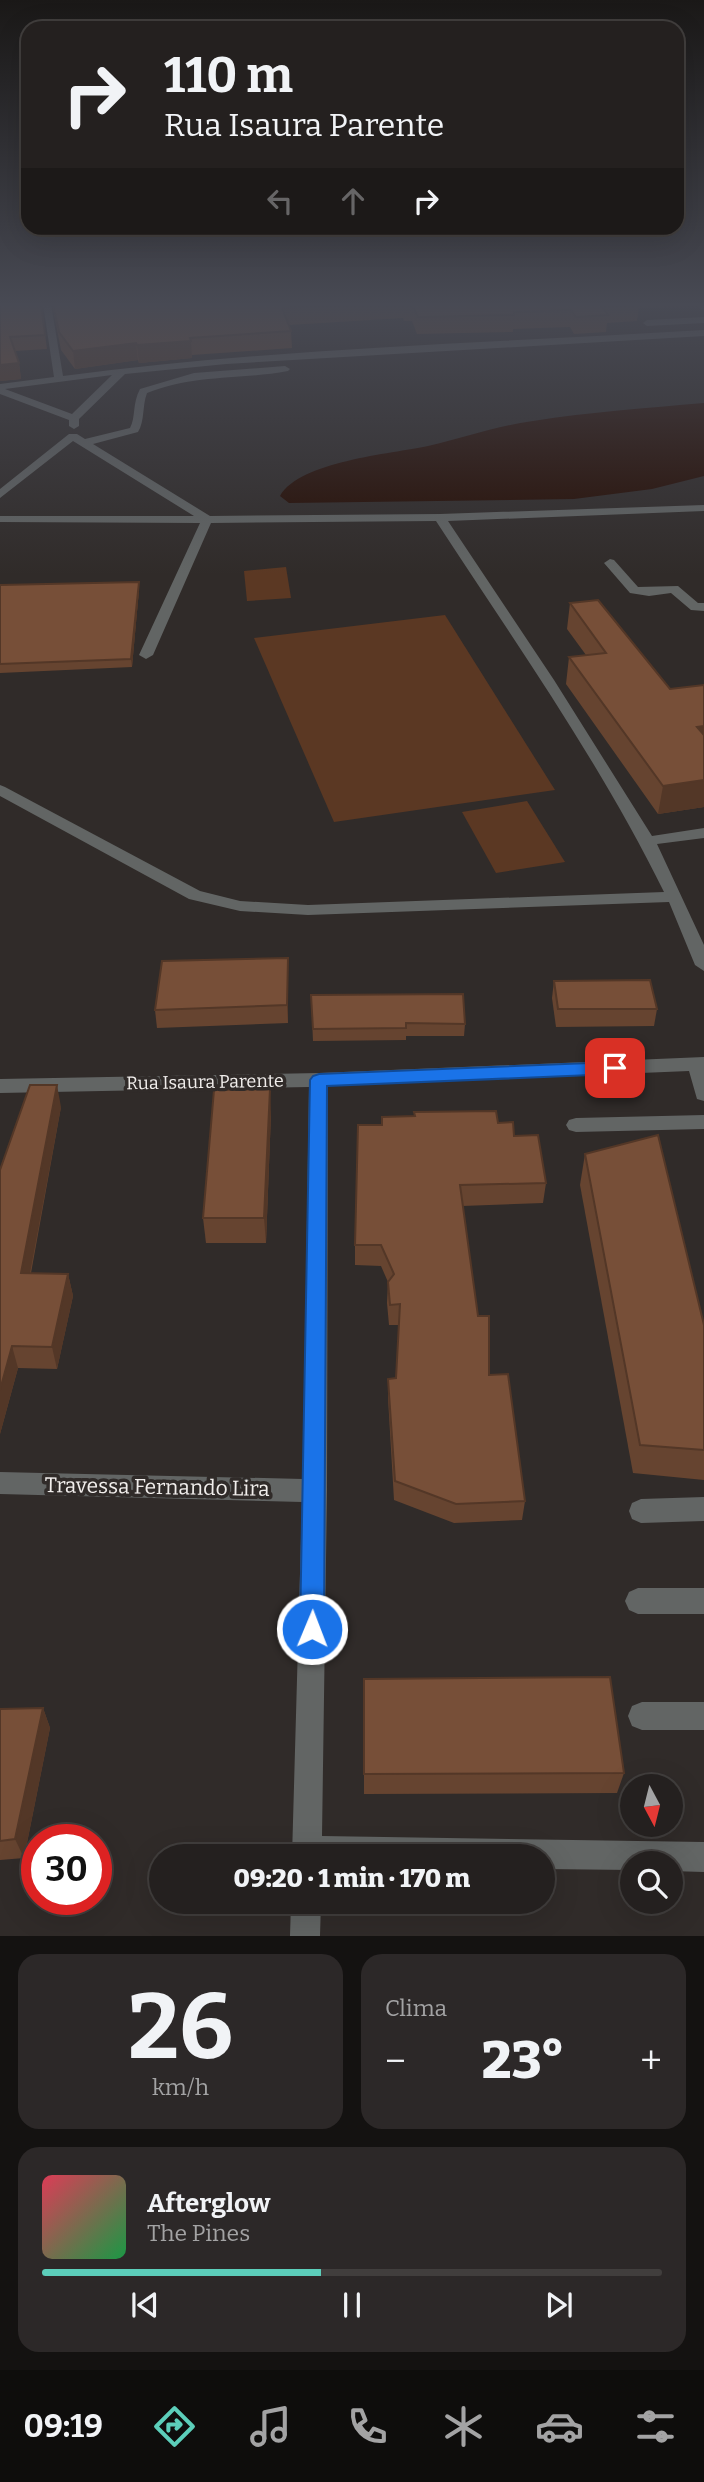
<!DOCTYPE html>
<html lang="pt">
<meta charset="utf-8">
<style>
:root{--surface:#24201f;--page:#2c2828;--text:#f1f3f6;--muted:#a3a3a4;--line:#413e3d;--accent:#5cceba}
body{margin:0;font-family:Bitter,serif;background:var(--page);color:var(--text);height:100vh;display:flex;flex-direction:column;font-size:26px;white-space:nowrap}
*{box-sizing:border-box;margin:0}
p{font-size:23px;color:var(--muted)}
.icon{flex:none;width:38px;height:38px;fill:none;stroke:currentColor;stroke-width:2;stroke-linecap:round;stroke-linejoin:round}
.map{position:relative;height:1936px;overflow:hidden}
.drawer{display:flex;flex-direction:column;gap:18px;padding:18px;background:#141211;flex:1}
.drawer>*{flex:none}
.top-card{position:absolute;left:21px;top:21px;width:663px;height:214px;border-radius:21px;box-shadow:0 7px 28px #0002,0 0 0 2px var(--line);background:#24201f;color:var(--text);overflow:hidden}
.needle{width:46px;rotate:173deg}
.controls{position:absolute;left:620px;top:1774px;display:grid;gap:14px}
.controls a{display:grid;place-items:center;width:63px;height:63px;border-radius:50%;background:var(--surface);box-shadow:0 7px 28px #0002,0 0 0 2px var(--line);font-size:35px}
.speed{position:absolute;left:21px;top:1824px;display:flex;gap:14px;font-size:35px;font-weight:700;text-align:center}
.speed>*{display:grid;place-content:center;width:91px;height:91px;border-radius:50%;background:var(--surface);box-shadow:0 7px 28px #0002,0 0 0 2px var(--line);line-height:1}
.speed .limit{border:10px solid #d22;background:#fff;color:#111}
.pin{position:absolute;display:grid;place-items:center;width:60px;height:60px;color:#fff;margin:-30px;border-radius:14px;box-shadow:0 4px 10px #0006}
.me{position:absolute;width:77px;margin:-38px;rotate:1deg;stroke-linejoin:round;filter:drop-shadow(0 0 5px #0008)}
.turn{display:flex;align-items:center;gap:24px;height:147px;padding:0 28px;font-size:32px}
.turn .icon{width:91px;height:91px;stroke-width:2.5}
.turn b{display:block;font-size:49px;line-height:60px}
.lanes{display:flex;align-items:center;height:66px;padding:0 28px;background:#0003;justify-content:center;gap:35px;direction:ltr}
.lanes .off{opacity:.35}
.big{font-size:52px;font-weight:800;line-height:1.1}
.drawer .card{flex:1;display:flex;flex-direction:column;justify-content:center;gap:10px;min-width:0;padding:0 24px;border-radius:21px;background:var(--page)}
.drawer .dial{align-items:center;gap:0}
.dial b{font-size:91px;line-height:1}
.song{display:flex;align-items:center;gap:21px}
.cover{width:84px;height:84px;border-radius:10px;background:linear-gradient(135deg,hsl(350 70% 55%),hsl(140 70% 35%))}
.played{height:7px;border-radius:4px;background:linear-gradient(90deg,var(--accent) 45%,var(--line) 45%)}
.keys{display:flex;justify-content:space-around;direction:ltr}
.heat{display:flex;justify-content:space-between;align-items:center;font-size:38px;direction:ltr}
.drawer .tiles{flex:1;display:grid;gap:18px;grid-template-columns:1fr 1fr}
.card:last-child{grid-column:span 2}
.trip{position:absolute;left:149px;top:1844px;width:406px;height:70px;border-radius:35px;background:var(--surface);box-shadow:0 7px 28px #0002,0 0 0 2px var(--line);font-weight:800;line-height:70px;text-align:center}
.tab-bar{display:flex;height:112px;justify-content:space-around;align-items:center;background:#0e0d0c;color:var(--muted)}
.tab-bar .icon{width:49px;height:49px}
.tab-bar .on{color:var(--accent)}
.tab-bar b{font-size:32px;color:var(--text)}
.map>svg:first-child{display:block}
.green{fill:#5b3823}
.water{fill:#250b00}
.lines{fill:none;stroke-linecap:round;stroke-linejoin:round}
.minor{fill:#626564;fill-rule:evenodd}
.wall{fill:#664430}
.shaded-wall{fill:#533727}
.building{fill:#774f38;stroke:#533727;stroke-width:2}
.route{fill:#1a73e8;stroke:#114b97;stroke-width:2}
.labels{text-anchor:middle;stroke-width:7;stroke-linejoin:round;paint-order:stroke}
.street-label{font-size:18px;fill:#f1eeec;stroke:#302b29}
.near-street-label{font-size:21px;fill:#f1eeec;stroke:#302b29}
</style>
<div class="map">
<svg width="704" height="1936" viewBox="0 0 704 1936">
<rect width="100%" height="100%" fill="#302b29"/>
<g class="green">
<path d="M286,567L291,598L247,601L244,571Z"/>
<path d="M445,615L555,790L334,822L254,638Z"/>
<path d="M527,801L565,862L496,873L462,812Z"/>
</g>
<path class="water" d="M704,403V476L652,489L574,499L289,503L280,496C300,461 391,454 428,446C464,438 497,426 533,421C590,412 647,408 704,403Z"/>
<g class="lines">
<g class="minor">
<path d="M43,304H51L63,376C275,348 491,343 704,330V336L226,364L125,374L79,419V426L74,429L69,426V420L0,394V384L54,377ZM112,375L72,414L5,389Z"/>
<path d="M698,304H704V310L701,309Z"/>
<path d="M704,317V323L647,326L643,323L647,320Z"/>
<path d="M285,366L290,369L288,371C240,380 194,374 147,393C142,406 145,421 138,432L93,444L210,516L440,514L704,505V511L448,521L554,680L652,836L704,828V838L657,844L704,945V971L695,965L669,902L308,915L240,911L189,899L0,796V785L5,787L200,891L240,901L308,905L664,892C600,762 515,642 436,521L211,523L153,655L146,659L139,655L200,523L0,522V516H194L73,441L0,498V489L69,434H77L85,439L130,428C136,417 132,404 140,389L194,373Z"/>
<path d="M610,559L614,560L638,587L678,586L698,603H704V611L691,610L671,593L649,596L630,593L604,563Z"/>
<path d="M704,1057V1101L697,1099L689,1071L328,1086L327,1491L322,1836L704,1842V1872L670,1871V1864H632V1870L542,1869V1857H292L302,1502L0,1494V1472L303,1479L309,1087L0,1093V1079L319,1073Z"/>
<path d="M704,1115V1129L576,1132L569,1130L566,1125L569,1120L576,1118Z"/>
<path d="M704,1497V1521L641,1523L632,1519L629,1511L632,1503L641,1499Z"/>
<path d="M638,1588H704V1614H638L629,1610L625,1601L629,1592Z"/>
<path d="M642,1702H704V1730H642L632,1726L628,1716L632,1706Z"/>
<path d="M291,1902H321L320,1936H290Z"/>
</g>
</g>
<g class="wall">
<path d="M0,304H41L47,349L15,351L19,363L21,379L0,381Z"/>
<path d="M52,304H697L696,306L639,308L637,321L607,323L606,332L574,334L570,327L513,329V332L417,334L412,321H404L403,318L289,325L291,331L292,348L192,355V358L139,363L138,360L75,369L61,350Z"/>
<path d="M0,585L139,590L132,667L0,673Z"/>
<path d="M570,603L670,689L704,685V807L658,814L566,684L569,657L586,655L567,629Z"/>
<path d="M288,958V1023L157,1028L155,1010Z"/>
<path d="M554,981L657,1009L654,1026L556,1027L552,998Z"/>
<path d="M311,995L465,1024L464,1036H406V1040L313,1041Z"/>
<path d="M61,1107L31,1273L68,1274L73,1296L57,1369L18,1368L0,1434V1170Z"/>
<path d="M271,1114L266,1243H206L203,1218Z"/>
<path d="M498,1123L514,1136L546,1183L543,1203L462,1206L478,1316L489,1375L525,1501L522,1520L454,1523L394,1500L388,1398V1379L396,1378L399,1325H389L387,1303L388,1282L381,1266L355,1265V1245L382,1125Z"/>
<path d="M585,1154L704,1325V1480L633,1473L580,1185Z"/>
<path d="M364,1679L624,1773L617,1793L364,1794Z"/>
<path d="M43,1708L50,1728L24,1858L0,1860V1709Z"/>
</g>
<g class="shaded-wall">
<path d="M191,341L192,358L139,363L137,345Z"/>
<path d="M136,343L138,360L75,369L73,351Z"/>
<path d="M19,363L21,379L0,381V365Z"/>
<path d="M139,582V590L132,667L131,659Z"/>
<path d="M704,726V753L697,727Z"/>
<path d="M704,780V807L658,814L663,786Z"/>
<path d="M288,958V1023L287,1005Z"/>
<path d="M57,1085L61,1107L26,1295L21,1273Z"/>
<path d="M270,1089L271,1114L266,1243L264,1218Z"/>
<path d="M68,1274L73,1296L57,1369L52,1347Z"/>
<path d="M12,1346L18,1368L0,1434V1390Z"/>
<path d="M43,1708L50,1728L24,1858L15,1839Z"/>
</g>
<g class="building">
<path d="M0,304H41L45,335L10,337L19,363L0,365Z"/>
<path d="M53,304H359L282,308L291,331L190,338L191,341L137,345L136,343L73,351L59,332Z"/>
<path d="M412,304H639L602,307L608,315L576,317L571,310L514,312V315L418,317Z"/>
<path d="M139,582L131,659L0,664V585Z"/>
<path d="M598,600L670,689L704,685V726L697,727L704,735V780L663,786L569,657L606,653L570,603Z"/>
<path d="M288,958L287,1005L155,1010L162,961Z"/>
<path d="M650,980L657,1009H558L554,981Z"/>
<path d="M463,994L465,1024L406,1023V1028L313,1029L311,995Z"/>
<path d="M30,1085H57L21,1273L68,1274L52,1347L12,1346L0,1390V1170Z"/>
<path d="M270,1089L264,1218H203L214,1090Z"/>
<path d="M496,1111L498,1123L513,1122L514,1136L538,1135L546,1183L460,1185L478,1316H489V1375L508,1374L525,1501L456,1504L395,1481L388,1379L396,1378L400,1304L390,1305L388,1282L394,1274L381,1245H355L358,1125H382V1117L415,1116L414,1112Z"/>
<path d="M658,1135L704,1325V1450L640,1445L585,1154Z"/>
<path d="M610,1677L624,1773L364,1774V1679Z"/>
<path d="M43,1708L15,1839L0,1841V1709Z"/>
</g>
<linearGradient id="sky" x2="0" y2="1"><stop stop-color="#1a1817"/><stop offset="0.53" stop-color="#484a54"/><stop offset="1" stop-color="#484a54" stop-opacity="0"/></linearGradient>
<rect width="704" height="575" fill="url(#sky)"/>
<path class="route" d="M615,1062L624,1068L615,1074L327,1086L324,1629L320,1637L312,1641L304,1637L300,1629L310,1080L313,1076L319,1074Z"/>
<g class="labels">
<g class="street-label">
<text transform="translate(205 1082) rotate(-1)" y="6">Rua Isaura Parente</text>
</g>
<g class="near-street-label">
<text transform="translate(157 1487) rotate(1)" y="7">Travessa Fernando Lira</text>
</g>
</g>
</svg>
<div class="controls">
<a><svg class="needle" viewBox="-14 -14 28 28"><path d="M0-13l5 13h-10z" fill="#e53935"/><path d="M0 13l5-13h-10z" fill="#a3a3a4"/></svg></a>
<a><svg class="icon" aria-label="search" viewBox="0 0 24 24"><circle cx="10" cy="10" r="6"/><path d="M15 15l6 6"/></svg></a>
</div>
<div class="speed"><div class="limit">30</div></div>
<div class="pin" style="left:615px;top:1068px;background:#d93025"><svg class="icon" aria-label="arrive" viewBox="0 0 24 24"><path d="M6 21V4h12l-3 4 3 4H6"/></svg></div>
<svg class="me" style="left:312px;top:1629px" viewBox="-20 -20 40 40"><circle r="17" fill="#1a73e8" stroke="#fff" stroke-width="3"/><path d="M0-11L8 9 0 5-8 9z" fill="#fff"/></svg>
<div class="trip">09:20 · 1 min · 170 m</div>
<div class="top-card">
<div class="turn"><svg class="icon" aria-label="right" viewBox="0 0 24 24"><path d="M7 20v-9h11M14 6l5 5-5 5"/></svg><div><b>110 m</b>Rua Isaura Parente</div></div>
<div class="lanes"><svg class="icon off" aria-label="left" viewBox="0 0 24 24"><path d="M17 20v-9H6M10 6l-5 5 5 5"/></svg><svg class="icon off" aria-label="ahead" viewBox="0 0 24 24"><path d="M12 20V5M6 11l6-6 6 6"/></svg><svg class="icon" aria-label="right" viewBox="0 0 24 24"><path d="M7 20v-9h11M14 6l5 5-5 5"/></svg></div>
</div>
</div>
<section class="drawer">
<div class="tiles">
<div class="card dial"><b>26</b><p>km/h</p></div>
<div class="card"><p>Clima</p>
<div class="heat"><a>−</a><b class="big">23°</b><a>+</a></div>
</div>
<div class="card">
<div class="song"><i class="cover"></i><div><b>Afterglow</b><p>The Pines</p></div></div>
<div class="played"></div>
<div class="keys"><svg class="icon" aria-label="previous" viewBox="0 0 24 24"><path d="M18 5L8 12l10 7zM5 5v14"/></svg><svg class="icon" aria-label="pause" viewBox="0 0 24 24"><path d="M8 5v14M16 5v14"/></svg><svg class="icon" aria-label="next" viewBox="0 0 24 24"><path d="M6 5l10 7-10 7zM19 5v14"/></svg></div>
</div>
</div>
</section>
<nav class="tab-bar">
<b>09:19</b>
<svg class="icon on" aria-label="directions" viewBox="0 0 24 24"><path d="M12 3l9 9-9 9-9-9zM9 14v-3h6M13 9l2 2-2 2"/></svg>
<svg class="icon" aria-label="music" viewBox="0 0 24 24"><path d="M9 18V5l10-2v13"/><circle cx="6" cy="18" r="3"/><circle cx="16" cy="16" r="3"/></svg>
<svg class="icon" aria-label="phone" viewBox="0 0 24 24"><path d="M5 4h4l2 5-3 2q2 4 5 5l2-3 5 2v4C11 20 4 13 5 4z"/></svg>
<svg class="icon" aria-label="climate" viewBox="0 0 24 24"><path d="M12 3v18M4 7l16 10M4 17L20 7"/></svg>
<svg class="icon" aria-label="car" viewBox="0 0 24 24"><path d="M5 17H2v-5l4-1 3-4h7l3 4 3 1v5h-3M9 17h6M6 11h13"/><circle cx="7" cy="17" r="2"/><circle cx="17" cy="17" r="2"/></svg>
<svg class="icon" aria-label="filters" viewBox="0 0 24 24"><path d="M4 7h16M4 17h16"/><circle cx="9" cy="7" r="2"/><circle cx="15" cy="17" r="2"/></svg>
</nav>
